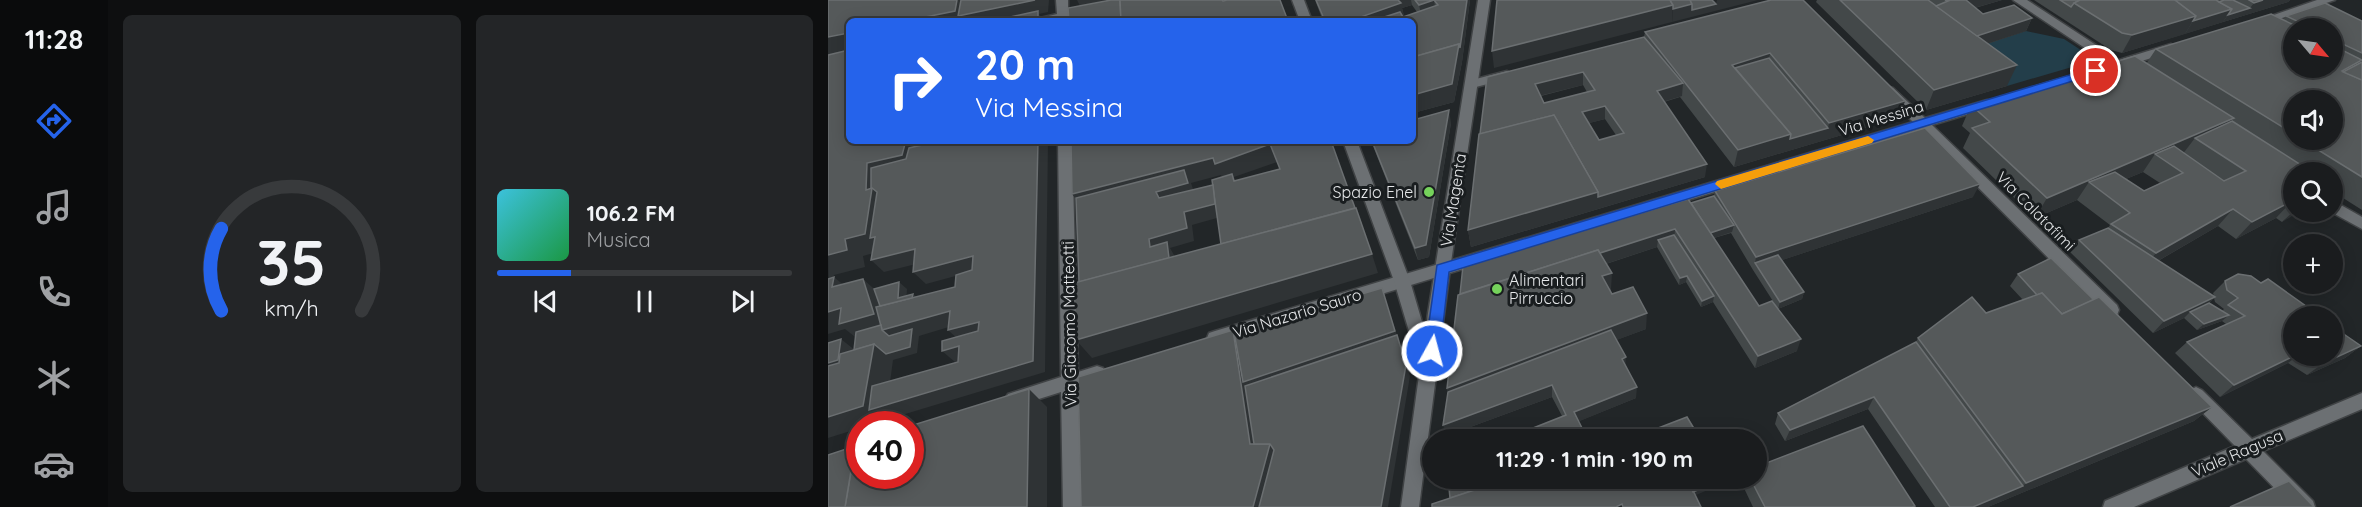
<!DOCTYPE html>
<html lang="it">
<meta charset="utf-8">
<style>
:root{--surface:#1a1c1e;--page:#232527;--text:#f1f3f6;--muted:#9fa1a4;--line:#383a3c;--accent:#2563eb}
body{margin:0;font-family:Quicksand,sans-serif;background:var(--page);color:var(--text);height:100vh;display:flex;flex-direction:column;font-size:22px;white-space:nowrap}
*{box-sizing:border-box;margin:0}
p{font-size:20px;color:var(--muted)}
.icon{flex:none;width:33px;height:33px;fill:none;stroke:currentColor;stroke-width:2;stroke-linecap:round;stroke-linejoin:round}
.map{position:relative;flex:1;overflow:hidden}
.panel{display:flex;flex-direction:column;gap:15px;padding:15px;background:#0e0f10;width:720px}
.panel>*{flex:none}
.guide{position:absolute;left:18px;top:18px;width:570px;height:126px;border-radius:9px;box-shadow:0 3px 15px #0003,0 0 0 2px var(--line);background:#2563eb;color:#fff;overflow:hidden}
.needle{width:39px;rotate:119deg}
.controls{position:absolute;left:1455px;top:18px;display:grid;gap:12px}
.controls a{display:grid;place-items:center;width:60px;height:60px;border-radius:50%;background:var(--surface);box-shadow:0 3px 15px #0003,0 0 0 2px var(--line);font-size:30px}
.speed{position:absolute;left:18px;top:411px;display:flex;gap:12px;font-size:30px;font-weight:700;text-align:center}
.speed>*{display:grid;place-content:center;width:78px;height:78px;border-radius:50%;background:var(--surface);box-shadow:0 3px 15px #0003,0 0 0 2px var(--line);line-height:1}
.speed .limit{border:9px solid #d22;background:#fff;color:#111}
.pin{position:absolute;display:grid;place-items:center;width:51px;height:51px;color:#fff;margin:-26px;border:3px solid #fff;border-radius:50%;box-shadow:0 2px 6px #0007}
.me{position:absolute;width:66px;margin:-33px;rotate:7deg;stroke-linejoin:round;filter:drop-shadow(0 0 4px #0008)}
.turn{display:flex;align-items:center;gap:21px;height:126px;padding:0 30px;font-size:27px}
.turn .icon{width:78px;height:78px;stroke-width:2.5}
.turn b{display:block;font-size:42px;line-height:51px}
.panel .widget{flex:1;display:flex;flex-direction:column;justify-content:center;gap:9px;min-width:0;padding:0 21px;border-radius:9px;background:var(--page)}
.panel .dial{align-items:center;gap:0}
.dial svg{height:156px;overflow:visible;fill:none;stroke:var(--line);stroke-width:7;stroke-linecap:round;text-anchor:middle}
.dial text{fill:var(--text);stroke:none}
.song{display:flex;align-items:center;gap:18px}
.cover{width:72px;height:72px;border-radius:9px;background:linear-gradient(135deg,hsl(190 70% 55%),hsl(140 70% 35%))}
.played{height:6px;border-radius:3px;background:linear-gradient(90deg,var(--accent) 25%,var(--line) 25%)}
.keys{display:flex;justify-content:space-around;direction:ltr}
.panel .tiles{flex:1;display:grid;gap:15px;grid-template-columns:repeat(2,1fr)}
.trip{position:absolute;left:594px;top:429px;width:345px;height:60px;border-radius:30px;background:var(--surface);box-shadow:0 3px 15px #0003,0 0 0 2px var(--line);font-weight:700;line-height:60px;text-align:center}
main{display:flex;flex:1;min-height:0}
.tab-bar{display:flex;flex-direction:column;width:108px;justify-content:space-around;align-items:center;background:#0a0b0c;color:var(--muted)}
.tab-bar .icon{width:42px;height:42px}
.tab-bar .on{color:var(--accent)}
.tab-bar b{font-size:27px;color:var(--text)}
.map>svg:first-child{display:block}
.green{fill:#233e4a}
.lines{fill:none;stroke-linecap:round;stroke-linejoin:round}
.minor-casing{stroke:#404345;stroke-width:3}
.tertiary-casing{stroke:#404345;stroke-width:3}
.minor{fill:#6c7073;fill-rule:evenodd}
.tertiary{fill:#6c7073;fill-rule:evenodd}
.wall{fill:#434849;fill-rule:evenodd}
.shaded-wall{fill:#2f3335}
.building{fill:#55595a;stroke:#6b6f71;stroke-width:1.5;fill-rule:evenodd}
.route{fill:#2563eb;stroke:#184099;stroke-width:1.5}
.slow{fill:#f59e0b}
.poi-dot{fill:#75d25b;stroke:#191d1f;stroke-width:2}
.labels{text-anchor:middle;stroke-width:6;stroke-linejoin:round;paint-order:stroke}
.street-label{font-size:16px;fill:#e5e7e9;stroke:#191d1f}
.poi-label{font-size:16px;fill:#e5e7e9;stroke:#191d1f;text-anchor:end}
</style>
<main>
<nav class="tab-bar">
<b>11:28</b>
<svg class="icon on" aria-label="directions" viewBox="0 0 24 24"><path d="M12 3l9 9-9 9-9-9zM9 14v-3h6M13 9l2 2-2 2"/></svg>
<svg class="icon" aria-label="music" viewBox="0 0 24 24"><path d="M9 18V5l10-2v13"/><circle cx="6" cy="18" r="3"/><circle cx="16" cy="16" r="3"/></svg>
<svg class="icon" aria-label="phone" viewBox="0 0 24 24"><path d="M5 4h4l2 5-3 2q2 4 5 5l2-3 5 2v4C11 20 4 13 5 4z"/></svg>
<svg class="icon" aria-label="climate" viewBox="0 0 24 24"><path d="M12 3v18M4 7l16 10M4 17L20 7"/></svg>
<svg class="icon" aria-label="car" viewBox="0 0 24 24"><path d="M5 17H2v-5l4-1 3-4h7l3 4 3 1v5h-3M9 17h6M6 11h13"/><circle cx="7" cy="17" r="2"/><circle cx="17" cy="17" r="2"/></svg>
</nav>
<section class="panel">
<div class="tiles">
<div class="widget dial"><svg viewBox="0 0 100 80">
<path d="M14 69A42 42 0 1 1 86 69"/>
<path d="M14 69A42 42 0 0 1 14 27" stroke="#2563eb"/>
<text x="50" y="56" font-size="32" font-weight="700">35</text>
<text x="50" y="72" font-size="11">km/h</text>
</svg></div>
<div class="widget">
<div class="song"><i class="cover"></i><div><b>106.2 FM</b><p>Musica</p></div></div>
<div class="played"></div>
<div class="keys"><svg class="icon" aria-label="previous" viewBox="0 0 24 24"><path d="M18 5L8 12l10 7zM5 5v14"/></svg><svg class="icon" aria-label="pause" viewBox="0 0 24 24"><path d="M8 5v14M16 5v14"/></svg><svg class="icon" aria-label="next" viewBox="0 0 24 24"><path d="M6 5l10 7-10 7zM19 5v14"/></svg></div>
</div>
</div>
</section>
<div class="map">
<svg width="1534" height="507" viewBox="0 0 1534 507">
<rect width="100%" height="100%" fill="#222628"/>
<path class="green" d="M1198,31L1236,39L1268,60L1179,86L1134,52Z"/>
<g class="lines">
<g class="minor-casing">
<g id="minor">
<path d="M228,0H240V12L260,8L266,11L264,13L241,18V21H206L208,19L229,14Z"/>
<path d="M1185,0H1199L1291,60L1343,44L1349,48L1347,51L1300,65L1303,69L1301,72H1293Z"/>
<path d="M1489,0H1507L1433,25H1425L1423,23Z"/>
<path d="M679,71L685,75L683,78L644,88L638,84L640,81Z"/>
<path d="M1061,87L1065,88L1097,118L1159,100L1164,101L1165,104L1164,107L1104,125L1289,305L1291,310L1289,315L1283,316L1277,315L1092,129L387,345L381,343L379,338L381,333L387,331L1085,122L1057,94L1055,91Z"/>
<path d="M230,141H244L250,372L269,366L275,368L277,373L275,378L250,386L253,507H235L233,392L186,407L180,404L177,399L180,394L233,377Z"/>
<path d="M1504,200L1534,217V229L1503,212Z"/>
<path d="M1368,387L1374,390L1424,439L1534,393V409L1435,451L1485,501L1487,507H1465L1418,459L1306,507H1275L1277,501L1407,446L1362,400L1359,395L1362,390Z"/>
</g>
</g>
<g class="tertiary-casing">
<g id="tertiary">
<path d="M464,0H476L484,21H472Z"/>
<path d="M650,0H662L622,269L591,507H573L592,368L566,281L515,141H529L582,281L597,332Z"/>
</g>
</g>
<use href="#minor" class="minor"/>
<use href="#tertiary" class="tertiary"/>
</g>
<g class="wall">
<path d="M487,0H642L634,62L626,102L585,113V21H495ZM584,5L589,12L575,17L574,16H576L574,8Z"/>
<path d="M943,0L1077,101L1071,118L906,167L852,97L836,102L877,177L643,247L640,230L659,77L816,37L817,32ZM755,85L759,92L716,103L713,96ZM777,119L788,135L771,140L761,123Z"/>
<path d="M989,0H1174L1147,8L1155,14L1204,18L1198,31L1159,44L1179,86L1098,110L988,2Z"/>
<path d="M1206,0H1462L1460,2L1294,53L1283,50Z"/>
<path d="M1458,16L1534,21V210L1504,191V172H1466V212L1454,222L1448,218L1408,239L1390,226L1330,261L1386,296L1385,293L1397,281L1466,356H1504L1533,346L1517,358L1479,375L1460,363L1392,397L1347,353L1359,342L1398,324L1394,321L1369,330L1356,318L1325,333L1242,252L1251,240L1280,228L1282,225L1249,200L1207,218L1135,148L1142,133L1134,126L1143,105L1318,64L1328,49L1455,20ZM1466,28H1504V68ZM1466,100L1504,140H1466ZM1315,172L1332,183L1316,191L1298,179ZM1386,298L1387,302L1396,309L1394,311L1381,303Z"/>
<path d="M623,123L601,257L590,260L543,141H585Z"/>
<path d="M887,191L1145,197L954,260L976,292L974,299L950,309L925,270L903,233L886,238L931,306L969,351L927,368L885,302L873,307L858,282L851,285L829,247L778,264L783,289L782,290L784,294L818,329L788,340L808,398L751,421L734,416L724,397L618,436L620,392L619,388L630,295L863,203L886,196Z"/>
<path d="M1190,274L1266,300L1384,407L1366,421L1160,507H1107L1040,409L957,441L947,424L950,413L1088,342L1090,338L1195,300L1182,286Z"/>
<path d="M915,478H928L1087,506L1086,507H925L914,484Z"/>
</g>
<g class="shaded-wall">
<path d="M129,0H221L220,12L211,14L216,21H78Z"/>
<path d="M249,0H278L252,6Z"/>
<path d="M567,0H583L584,5L574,8L576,16L560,21H528L527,19Z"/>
<path d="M606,0L608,13L594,18L591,5Z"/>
<path d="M639,0H642L634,62L626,102L585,113V95Z"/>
<path d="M889,0H930L844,22L845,9L864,4H888Z"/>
<path d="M1137,0H1174L1132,12Z"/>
<path d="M1435,0H1462L1460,2L1395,22L1400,15L1422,8L1426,3Z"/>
<path d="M845,5L844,22L666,68L664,51Z"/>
<path d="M1404,9L1395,22L1357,34L1365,21Z"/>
<path d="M1368,16L1357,34L1294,53L1304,35Z"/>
<path d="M1204,18L1198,31L1134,52L1139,39Z"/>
<path d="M21,33V53L0,56V37Z"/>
<path d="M942,53L939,71L912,79L904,65Z"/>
<path d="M1534,61L1519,78L1514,71Z"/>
<path d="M1189,65L1179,86L1098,110L1106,90Z"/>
<path d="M755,72V85L707,97V84Z"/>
<path d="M855,83L854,96L828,104L829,91Z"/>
<path d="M1077,101L1071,118L906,167L910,150L963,134L1000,128L1001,123Z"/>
<path d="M777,106V119L754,125V112Z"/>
<path d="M621,110L623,123L601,257L590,260L587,248Z"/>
<path d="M1406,118L1390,139L1367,138L1354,155L1327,154L1315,172L1271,190L1261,182L1249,200L1207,218L1219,198Z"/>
<path d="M89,141H176L60,249L35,256L37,267L6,275L1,301L0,255L17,239L38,190L39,163L77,144Z"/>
<path d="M210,141H220L217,372L44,424H32V428L0,438V363L13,339L28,351L46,344L82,347L31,340L17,329L0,334V312L35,279L54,296L59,312L85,294L92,300L122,311L134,323L91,336L89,353L65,360L59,405L205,361Z"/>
<path d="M442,144L449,162L406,177L412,191L396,181L393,175L363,183L367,195L257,211L244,194Z"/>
<path d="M879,164L877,177L770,209V197Z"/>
<path d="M1152,184L1145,197L930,268L927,263L928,257Z"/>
<path d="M770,192V209L643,247L640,230Z"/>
<path d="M1464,201L1448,218L1408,239L1424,222Z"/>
<path d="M389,203L396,216L364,225L366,241L342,248L346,255L350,278L322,247L321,239L356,212Z"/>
<path d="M1405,209L1390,226L1314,270L1328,253Z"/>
<path d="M1466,211L1471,212L1454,222Z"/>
<path d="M906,225L904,232L877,241L878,234Z"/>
<path d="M847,229L846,242L830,240L829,247L634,311L631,299Z"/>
<path d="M87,249L100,261L56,272L43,260Z"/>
<path d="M544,254L550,273L264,358L248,340Z"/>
<path d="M145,256L157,268L98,284L85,272Z"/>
<path d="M784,273L783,289L774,292V276Z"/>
<path d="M859,276L858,282L851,285L852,278Z"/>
<path d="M6,277L26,294L4,287Z"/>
<path d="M71,282L79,289L78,304L70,298Z"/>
<path d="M554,288L582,376L560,507H553L578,365L432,450L422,444L405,330L416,348Z"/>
<path d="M976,292L974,299L950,309L952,302Z"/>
<path d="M886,296L885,302L873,307L874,301Z"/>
<path d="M1387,297L1375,309L1362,312L1356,318L1325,333L1336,321Z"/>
<path d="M819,313L818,329L623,403L619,388Z"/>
<path d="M1401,315L1394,321L1369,330L1376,324Z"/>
<path d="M151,322L163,334L133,342L120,330Z"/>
<path d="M973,339L969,351L927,368L930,356Z"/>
<path d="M131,346L144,357L127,362L114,351Z"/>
<path d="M1533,346L1517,358L1479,375L1494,364Z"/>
<path d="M1466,356H1469L1460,363L1392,397L1406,385Z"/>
<path d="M798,357L797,369L794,359Z"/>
<path d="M724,385V397L618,436L615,425Z"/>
<path d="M809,387L808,398L747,423L746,412Z"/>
<path d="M201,389L219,407V507H199Z"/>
<path d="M1046,397L1040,409L957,441L962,430Z"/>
<path d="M1384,407L1366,421L1160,507H1145L1195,486L1198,483Z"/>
<path d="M442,444L453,460L441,507H425Z"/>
<path d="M884,484L882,489L859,499L860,494Z"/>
</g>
<g class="building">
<path d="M0,0H129L127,11L78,21H21V33L0,37Z"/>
<path d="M133,0H207L130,16Z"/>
<path d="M283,0H292L293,21H241L240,8Z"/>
<path d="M292,0H394L395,1L399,0H452L460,21H373L372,19L366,21H357L356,20L353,21H293Z"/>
<path d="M488,0H570L573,3L527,19L529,21H497Z"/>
<path d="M587,0H639L632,48L631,44L585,57V21H544L572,12L575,17L610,5L606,0L591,5Z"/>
<path d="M669,0H842L845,5L664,51Z"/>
<path d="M842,0H862L864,4L845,9V5Z"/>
<path d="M862,0H884L888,4L864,10V4Z"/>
<path d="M943,0H975L1077,101L1001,123L942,53L904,65L963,134L910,150L817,32Z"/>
<path d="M1012,0H1100L1189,65L1106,90Z"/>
<path d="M1117,0H1138L1155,14L1186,5L1204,18L1149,36L1108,6L1120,1Z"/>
<path d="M1232,0H1252L1246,3L1243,7Z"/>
<path d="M1252,0H1347L1368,16L1304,35L1294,33L1246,3Z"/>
<path d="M1347,0H1388L1404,9L1365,21L1368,16Z"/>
<path d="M1396,0H1405L1422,8L1400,15L1404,9L1391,2Z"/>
<path d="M1421,0H1435L1426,3Z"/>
<path d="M1497,3L1534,21V53L1504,39V28H1484L1458,16Z"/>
<path d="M210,11V21H164Z"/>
<path d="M1443,14L1472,28H1466V68H1504V45L1534,60L1514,71L1534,80V177L1474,140H1504V100H1466V134L1328,49Z"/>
<path d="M816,37L855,83L829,91L879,164L770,197V192L726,115L652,134L659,77ZM755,72L767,90L716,103L707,84ZM777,106L796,133L771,140L754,112Z"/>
<path d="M631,44L624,84L585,95V57Z"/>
<path d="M21,50V141H89L77,144L74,155L39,163L38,190L44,188L37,234L17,239L19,250L0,255V55Z"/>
<path d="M1307,56L1406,118L1219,198L1144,128L1162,122L1143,105Z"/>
<path d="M941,58L1000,128L962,139L963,134L907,68Z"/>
<path d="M1534,62V80L1515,72L1532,63Z"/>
<path d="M621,110L598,245L587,248L544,141H585V120Z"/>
<path d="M726,115L770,192L640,230L651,134Z"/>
<path d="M1404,121L1484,172H1466V202L1464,201L1424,222L1405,209L1328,253L1283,224L1302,213L1261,182L1287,172L1316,191L1355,173L1327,154L1346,146L1396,181L1418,171L1367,138Z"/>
<path d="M1097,128L1152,184L928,257L887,191Z"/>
<path d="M112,141H210L205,361L41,410L44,386L130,362L131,346L114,351V341L150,331L151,322L120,330L122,311L54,330L48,307L127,287L128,275L144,270L145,256L85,272L87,249L43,260L47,237L42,238L49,192L44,188H43V168L78,159L81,148Z"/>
<path d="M243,141H503L527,208L393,244L384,180L404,174L406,181L452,169L442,144L387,164L385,158L244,194Z"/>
<path d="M356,170L360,183L328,192L331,198L385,185L387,204L356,212L359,228L321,239L322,247L339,242L341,258L251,282L248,198Z"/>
<path d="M886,196L906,225L882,233L863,203Z"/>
<path d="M860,199L931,306L944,301L973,339L930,356L847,229L772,253L770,250L632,294L635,266Z"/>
<path d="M528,208L544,254L248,340L246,283Z"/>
<path d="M1280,228L1387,297L1336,321L1251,240Z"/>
<path d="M846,235L886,296L874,301L859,276L852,278L830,240Z"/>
<path d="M770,250L784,273L774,276L784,294L805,287L819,313L619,388L630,295Z"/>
<path d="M950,255L976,292L952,302L927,263Z"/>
<path d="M1223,258L1266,300L1234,314L1214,293L1209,295L1190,274Z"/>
<path d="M1410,274L1423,276L1433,283L1440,279L1492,316H1466V356L1406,385L1359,342L1417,316L1400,305L1410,298L1399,290L1397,281Z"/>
<path d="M6,277L4,287L35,279L46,314L11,324L13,308L0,312V279Z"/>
<path d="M71,282L70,298L85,294L84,298L52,306L46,289Z"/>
<path d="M554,288L567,331L415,382L406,332Z"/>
<path d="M1214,293L1234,314L1271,297L1384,407L1198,483L1090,338L1144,297L1158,313Z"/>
<path d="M1381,303L1401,315L1376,324L1362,312Z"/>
<path d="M53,325L54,330L61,336L84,329L82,347L58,354L46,344L26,350L28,332Z"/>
<path d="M1504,326L1533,346L1494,364L1480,356H1504Z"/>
<path d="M405,330L422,444H442L425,507H253L250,377Z"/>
<path d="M783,330L798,357L794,359L809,387L746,412L760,440H675L738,415L724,385L615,425L620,392Z"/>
<path d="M569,335L578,365L553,507H431L446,450L442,444H426L417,386Z"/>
<path d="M13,339L10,360L0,363V343Z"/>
<path d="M1088,342L1195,486L1145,507H1122L1046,397L962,430L950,413Z"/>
<path d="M46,344L35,406L0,417V366L11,363L12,354Z"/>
<path d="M201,389L199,507H17L28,443L32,441V476H82V426Z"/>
<path d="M859,417L873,440H799Z"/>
<path d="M1035,426L1087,506L1084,507H937L922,478H928V467Z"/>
<path d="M27,446L17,507H0V455Z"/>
<path d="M620,478H683L622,498Z"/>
<path d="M683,478H859L873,507H795L794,504L788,507H604V504Z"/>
<path d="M859,478H881L884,484L865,492Z"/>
<path d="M1461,481L1486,507H1402Z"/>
</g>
<path class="route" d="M1268,67L1273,71L1271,73L621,272L612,351L609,355L604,357L599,355L597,351L609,265Z"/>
<path class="slow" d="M1040,136L1046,140L1044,143L893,189L887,184L889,181Z"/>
<g class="poi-dot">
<circle cx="601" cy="192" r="6"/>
<circle cx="669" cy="289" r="6"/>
</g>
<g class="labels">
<g class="street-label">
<text transform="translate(1053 118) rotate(-17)" y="6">Via Messina</text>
<text transform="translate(625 200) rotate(-81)" y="6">Via Magenta</text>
<text transform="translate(1208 211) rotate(45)" y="6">Via Calatafimi</text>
<text transform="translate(469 313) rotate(-17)" y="6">Via Nazario Sauro</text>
<text transform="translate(241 324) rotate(-91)" y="6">Via Giacomo Matteotti</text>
<text transform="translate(1409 453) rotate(-23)" y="6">Viale Ragusa</text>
</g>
<g class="poi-label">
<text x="589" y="198">Spazio Enel</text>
<text x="681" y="286" text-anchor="start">Alimentari<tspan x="681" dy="18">Pirruccio</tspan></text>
</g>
</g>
</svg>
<div class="controls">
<a><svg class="needle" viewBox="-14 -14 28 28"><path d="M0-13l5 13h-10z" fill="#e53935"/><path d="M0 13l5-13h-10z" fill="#9fa1a4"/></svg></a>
<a><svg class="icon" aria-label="sound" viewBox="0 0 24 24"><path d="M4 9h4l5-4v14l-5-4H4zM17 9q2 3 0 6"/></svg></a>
<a><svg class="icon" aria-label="search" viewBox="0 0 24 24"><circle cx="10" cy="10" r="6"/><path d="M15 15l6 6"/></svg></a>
<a>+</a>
<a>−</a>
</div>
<div class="speed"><div class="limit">40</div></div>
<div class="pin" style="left:1268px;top:71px;background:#d93025"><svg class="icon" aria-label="arrive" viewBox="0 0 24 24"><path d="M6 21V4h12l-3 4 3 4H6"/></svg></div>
<svg class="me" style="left:604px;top:351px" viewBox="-20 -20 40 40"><circle r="17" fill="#2563eb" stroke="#fff" stroke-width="3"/><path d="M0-11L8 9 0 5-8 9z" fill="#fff"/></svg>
<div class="trip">11:29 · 1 min · 190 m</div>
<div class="guide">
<div class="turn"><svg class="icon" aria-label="right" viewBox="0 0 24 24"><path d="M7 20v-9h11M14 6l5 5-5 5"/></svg><div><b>20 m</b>Via Messina</div></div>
</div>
</div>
</main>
